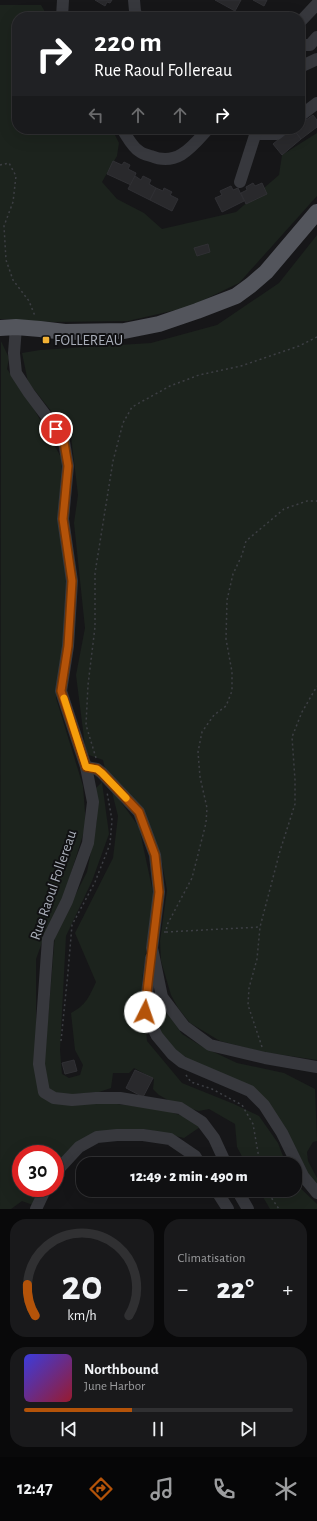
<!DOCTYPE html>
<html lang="fr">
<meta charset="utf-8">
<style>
:root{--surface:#101012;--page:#19191b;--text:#f1f3f6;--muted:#9c9d9f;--line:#303032;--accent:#b45309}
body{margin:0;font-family:"Alegreya Sans",sans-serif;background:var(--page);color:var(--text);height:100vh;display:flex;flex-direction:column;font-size:15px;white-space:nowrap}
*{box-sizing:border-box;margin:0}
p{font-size:13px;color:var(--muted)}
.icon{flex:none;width:22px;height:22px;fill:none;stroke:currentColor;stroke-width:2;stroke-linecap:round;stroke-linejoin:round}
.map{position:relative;height:1209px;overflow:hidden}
.drawer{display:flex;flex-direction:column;gap:10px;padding:10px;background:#09090a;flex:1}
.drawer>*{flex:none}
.hud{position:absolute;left:12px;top:12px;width:293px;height:122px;border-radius:16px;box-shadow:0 4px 16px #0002,0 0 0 1px var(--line);background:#202124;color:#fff;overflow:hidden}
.speed{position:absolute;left:12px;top:1145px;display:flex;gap:8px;font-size:20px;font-weight:700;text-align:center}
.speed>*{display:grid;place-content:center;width:52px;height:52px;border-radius:50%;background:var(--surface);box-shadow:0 4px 16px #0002,0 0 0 1px var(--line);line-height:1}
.speed .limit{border:6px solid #d22;background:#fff;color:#111}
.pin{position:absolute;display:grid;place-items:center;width:34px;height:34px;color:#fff;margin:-17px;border:2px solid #fff;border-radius:50%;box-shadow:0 1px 4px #0007}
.me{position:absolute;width:44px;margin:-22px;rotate:4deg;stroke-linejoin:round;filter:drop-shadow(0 0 3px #0008)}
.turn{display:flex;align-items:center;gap:14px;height:84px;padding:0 16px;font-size:18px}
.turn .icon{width:52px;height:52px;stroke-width:2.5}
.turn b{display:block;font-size:28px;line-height:34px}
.lanes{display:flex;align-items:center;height:38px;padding:0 16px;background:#0003;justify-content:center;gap:20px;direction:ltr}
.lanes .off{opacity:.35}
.big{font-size:30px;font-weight:800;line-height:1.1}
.drawer .card{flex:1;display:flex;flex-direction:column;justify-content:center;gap:6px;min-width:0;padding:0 14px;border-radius:16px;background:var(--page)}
.drawer .dial{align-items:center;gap:0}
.dial svg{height:104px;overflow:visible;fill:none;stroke:var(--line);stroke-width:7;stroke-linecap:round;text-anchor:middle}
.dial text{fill:var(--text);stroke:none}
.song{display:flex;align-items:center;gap:12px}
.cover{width:48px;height:48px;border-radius:6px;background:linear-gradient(135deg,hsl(240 70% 55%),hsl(350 70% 35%))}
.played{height:4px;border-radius:2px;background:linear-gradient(90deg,var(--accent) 40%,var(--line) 40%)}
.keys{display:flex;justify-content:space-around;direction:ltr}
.heat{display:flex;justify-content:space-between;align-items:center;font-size:22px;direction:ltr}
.drawer .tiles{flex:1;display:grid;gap:10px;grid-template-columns:1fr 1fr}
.card:last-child{grid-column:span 2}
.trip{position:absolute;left:76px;top:1157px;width:226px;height:40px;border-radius:16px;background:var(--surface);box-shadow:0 4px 16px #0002,0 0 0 1px var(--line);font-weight:800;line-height:40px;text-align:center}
.tab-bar{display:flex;height:64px;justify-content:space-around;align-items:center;background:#060607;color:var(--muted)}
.tab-bar .icon{width:28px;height:28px}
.tab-bar .selected{color:var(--accent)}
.tab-bar b{font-size:18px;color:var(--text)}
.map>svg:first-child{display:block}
.green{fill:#1c231d}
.building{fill:#29292c;stroke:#303034}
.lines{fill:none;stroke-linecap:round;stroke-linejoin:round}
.path{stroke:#3d3f44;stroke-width:1.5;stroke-dasharray:2 3;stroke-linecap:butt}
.minor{stroke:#37383d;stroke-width:12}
.major{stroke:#53555c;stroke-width:16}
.route-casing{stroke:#753606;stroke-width:10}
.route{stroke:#b45309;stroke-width:7}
.slow{stroke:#f59e0b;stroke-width:7}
.poi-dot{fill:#f2b134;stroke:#111113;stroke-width:1.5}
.labels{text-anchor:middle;stroke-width:4;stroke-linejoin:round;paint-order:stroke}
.poi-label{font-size:15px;fill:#a8adb8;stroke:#111113;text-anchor:start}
.street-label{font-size:15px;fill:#a8adb8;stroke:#111113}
</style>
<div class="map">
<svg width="317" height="1209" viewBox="0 0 317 1209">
<rect width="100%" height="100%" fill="#161618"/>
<g class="green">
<path d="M0,5H41L48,17H17V129H112L119,143L117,156L102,182L117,199L144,213L162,229L236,212L279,175L282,155L317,133V196L239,283L189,307L128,321L54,322L0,319Z"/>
<path d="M317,235V1060L263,1052L220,1041L190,1023L178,1008L171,995L161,961L160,941L167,890L160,852L105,769L103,760L86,754L76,675L85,628L74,523L78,495L71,436L28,382L22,353L40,350L151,343L217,325L279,283Z"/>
<path d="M1,341L9,358L7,369L34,409L62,459L58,522L72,593L56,698L83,786L86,825L62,902L48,926L36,959V1061L40,1094L164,1110L189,1118L200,1127L184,1138L145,1129L109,1131L55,1169V1154H21V1188H41L33,1205L22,1201L11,1209H0Z"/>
<path d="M102,782L109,834L92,881L66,936L60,1050L62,1074L69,1078L80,1075L83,1065L75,1050L71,1013C86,1005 89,997 96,982L75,933L113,858L118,816L111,788L139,827L154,897L142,980L147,1041L182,1083L234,1104L259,1116L278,1143L286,1164H246L237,1147L235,1124L209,1109L199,1111L177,1105L159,1095L153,1089L154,1079L134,1068L129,1073H113L111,1088L99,1092L61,1095L49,1091L44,1066L55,935L87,872L97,820L95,789Z"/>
<path d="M158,999L182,1034L203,1047L237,1063L284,1073L315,1089L317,1141L313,1142L307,1152L308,1161L317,1178V1191L270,1105L178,1057L156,1026Z"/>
<path d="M295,1183L317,1204V1209H270L259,1190H295Z"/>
</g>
<g class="building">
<path d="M95,0H112L110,3L107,2L105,6Z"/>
<path d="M215,0H241L235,11Z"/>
<path d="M253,0H267L264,6Z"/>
<path d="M313,115L317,120V127L301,139L293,129H300V119L303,116L306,120Z"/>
<path d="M293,129L301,139L282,155L273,144L279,139L284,131L287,134Z"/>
<path d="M113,161L122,165L124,162L130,165L128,169L136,173L131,185L107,174Z"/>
<path d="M135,176L141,180L143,176L151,180L149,184L156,188L150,200L128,189Z"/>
<path d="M253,183L255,186L262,183L267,194L246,204L241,193L247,190L246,187Z"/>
<path d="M231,186L233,190L238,188L244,201L222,212L215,198L222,195L220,191Z"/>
<path d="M156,188L163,191L164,188L172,192L170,195L178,199L172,211L150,200Z"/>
<path d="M208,244L210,252L197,256L194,248Z"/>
<path d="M74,1060L77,1071L65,1074L62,1063Z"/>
<path d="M135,1070L153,1078L143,1097L126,1088Z"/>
</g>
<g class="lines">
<g class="path">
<path d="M0,165L9,163L16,176L13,202L4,226L6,260L13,280L29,301L35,316"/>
<path d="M96,758L86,725L88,685L95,627V573L113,461L123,423L132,407L170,386L199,375L241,366L299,346L317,337"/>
<path d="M164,932H166L167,925L192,878L206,823L207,808L200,777L198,752L202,732L214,715L226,706L232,691V672L226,639L227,600L233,574L242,555L246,541L284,509L307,501H317"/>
<path d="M166,932L260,927"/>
<path d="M61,1041L68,972L72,925L95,882L110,844L112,820L107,792"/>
<path d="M262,1047L248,1005L249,988L257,959L260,927L280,851L295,804V780L292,737L302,712L317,686"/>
<path d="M186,1075L191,1082L212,1089L242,1105L253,1124L260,1164"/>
<path d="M266,1190L279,1209"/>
</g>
<g class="minor">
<path d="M134,0L135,11L137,17"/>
<path d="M62,17L63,0"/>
<path d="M300,22L317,4"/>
<path d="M300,45H310L317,37"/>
<path d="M300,67L317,59"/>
<path d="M300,116L317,103"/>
<path d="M122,129C127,136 132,147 139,151C142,154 147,155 151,156C177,167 192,147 208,129"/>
<path d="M256,134H277L283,129"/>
<path d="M240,182L257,129"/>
<path d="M16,327L14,353L16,373L29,393L56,429L64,442L68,466L63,519L72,581L68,646L61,691L86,767L93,802L88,843L67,901L48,939L39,1064L44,1092L54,1098L72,1100L96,1098H120L180,1108L202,1122L214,1138L226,1164"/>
<path d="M86,767L97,769L102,773L139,812L155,855L159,892L152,948L162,997L184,1026L210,1045L265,1058L317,1067"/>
<path d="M151,958L145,1012L157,1036L172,1054L182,1062L250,1091L264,1105L282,1133L303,1176L317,1193"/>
<path d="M55,1173L79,1147L97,1137L117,1135H143L170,1139L195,1156L200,1164"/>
<path d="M216,1190L228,1209"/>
<path d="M237,1190L248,1209"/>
<path d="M36,1209L46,1188"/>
</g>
<path class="major" d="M0,328L16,327L40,329L65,332L124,331L159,324L197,311L236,296L251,285L266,272L317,212"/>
</g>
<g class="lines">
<g class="route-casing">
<path id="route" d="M56,429L64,442L68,466L63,519L72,581L68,646L61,691L86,767L97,769L102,773L139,812L155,855L159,892L148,983L145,1012"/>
</g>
<use href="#route" class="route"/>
<path class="slow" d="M64,698L86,767L97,769L102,773L126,798"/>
</g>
<rect class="poi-dot" x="42" y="336" width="8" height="8" rx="2"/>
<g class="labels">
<g class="poi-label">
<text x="54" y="345">FOLLEREAU</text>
</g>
<g class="street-label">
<text transform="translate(53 885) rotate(-71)" y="5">Rue Raoul Follereau</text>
</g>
</g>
</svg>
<div class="speed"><div class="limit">30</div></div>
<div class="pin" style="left:56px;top:429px;background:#d93025"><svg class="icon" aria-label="arrive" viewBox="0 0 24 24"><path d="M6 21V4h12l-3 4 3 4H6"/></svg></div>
<svg class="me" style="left:145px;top:1012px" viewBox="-20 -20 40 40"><circle r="19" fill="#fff"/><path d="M0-13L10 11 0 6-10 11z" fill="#b45309"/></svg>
<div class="trip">12:49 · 2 min · 490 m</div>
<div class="hud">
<div class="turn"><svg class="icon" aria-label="right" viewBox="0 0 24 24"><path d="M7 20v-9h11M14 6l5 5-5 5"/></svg><div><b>220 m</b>Rue Raoul Follereau</div></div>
<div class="lanes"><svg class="icon off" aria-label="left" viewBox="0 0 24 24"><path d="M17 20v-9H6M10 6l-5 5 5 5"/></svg><svg class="icon off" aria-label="ahead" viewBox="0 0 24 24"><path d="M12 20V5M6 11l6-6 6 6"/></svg><svg class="icon off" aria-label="ahead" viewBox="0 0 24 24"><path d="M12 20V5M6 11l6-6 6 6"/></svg><svg class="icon" aria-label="right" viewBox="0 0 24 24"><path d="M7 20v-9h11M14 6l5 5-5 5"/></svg></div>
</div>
</div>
<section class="drawer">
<div class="tiles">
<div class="card dial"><svg viewBox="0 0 100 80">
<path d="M14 69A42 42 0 1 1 86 69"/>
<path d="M14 69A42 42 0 0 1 8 45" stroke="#b45309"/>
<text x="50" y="56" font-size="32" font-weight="700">20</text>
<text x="50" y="72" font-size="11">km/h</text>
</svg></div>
<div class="card"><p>Climatisation</p>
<div class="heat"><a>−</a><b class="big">22°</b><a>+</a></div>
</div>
<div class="card">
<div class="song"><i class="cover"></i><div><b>Northbound</b><p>June Harbor</p></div></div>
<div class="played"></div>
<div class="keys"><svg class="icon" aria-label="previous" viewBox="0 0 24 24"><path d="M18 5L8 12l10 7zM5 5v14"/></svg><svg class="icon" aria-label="pause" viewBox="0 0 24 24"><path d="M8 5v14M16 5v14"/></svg><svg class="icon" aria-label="next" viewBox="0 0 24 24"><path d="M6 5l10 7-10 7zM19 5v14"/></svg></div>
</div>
</div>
</section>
<nav class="tab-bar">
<b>12:47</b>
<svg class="icon selected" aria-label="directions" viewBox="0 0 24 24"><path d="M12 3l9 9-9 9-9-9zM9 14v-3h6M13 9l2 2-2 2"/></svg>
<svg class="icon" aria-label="music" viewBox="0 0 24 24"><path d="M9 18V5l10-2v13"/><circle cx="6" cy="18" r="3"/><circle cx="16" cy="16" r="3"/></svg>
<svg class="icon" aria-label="phone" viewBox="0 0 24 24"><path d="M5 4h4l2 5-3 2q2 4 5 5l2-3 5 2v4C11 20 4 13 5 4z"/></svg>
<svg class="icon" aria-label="climate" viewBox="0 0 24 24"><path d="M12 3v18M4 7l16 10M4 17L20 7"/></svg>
</nav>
